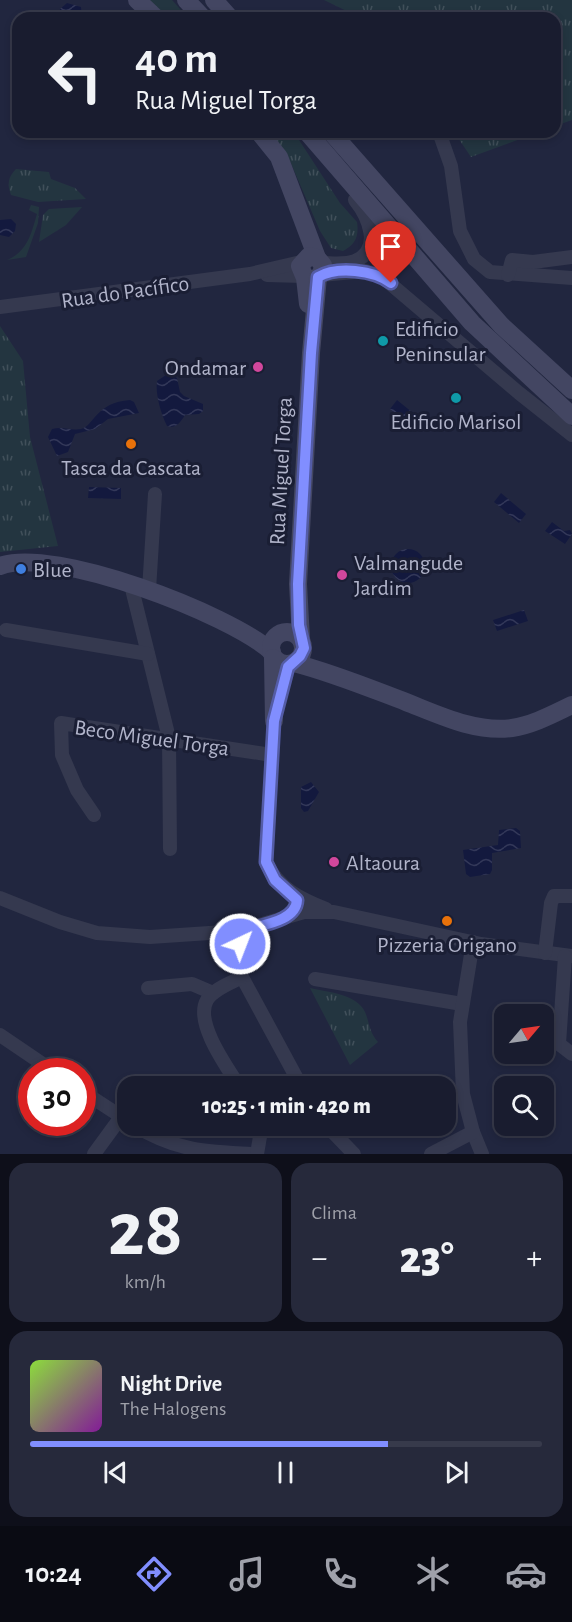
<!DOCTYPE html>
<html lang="pt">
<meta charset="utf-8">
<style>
:root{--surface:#191c2f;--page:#26293b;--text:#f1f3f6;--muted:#9fa1aa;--line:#373a4b;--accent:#818eff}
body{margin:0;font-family:"Alegreya Sans",sans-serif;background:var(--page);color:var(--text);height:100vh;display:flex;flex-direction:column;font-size:22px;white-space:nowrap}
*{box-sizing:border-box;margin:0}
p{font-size:20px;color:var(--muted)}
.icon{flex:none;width:33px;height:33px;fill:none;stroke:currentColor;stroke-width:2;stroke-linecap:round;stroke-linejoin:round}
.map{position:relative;height:1154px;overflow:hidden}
.panel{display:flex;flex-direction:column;gap:9px;padding:9px;background:#0e0f1a;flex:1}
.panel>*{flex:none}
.hud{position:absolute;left:12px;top:12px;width:549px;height:126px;border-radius:18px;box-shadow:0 3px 9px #0003,0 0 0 2px var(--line);background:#191c2f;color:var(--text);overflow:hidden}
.needle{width:39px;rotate:61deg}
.tools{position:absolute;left:494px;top:1004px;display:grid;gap:12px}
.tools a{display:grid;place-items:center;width:60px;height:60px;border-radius:12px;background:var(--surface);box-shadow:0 3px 9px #0003,0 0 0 2px var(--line);font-size:30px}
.speed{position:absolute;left:18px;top:1058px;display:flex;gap:12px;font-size:30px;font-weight:700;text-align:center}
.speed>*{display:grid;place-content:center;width:78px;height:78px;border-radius:50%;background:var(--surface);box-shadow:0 3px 9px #0003,0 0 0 2px var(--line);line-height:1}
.speed .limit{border:9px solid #d22;background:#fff;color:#111}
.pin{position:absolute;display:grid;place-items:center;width:51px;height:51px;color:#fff;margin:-62px -26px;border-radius:50% 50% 50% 0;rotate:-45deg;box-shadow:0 0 6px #0007}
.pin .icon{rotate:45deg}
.me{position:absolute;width:66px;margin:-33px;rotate:43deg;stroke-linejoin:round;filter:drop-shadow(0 0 4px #0008)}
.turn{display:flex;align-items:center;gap:21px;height:126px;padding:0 24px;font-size:27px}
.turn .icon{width:78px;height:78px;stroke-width:2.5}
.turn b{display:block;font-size:42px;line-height:51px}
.big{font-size:45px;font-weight:800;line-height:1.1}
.panel .tile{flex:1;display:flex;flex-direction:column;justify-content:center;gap:9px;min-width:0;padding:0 21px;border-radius:18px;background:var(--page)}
.panel .dial{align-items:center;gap:0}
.dial b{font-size:78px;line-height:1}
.song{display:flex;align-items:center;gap:18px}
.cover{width:72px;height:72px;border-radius:9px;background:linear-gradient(135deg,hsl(90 70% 55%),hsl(290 70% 35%))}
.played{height:6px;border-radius:3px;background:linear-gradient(90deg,var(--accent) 70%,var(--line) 70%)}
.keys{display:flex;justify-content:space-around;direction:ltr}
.heat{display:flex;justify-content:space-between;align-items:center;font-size:33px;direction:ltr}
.panel .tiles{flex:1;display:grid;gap:9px;grid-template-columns:1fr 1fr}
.tile:last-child{grid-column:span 2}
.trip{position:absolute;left:117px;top:1076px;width:339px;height:60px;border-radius:18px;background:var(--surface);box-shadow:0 3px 9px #0003,0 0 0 2px var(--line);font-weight:800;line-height:60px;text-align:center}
.dock{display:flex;height:96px;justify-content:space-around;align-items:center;background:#0a0b13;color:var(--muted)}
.dock .icon{width:42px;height:42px}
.dock .active{color:var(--accent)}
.dock b{font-size:27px;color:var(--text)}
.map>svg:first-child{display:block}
.grass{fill:url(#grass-tufts)}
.water{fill:url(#water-waves)}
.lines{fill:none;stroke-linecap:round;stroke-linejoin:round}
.street{stroke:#35394f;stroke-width:14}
.secondary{stroke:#434662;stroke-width:18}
.route-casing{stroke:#545ca6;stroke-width:15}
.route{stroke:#818eff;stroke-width:10}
.culture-dot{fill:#0f9aa8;stroke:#1a1e34;stroke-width:2}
.hotel-dot{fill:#d1479c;stroke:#1a1e34;stroke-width:2}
.food-dot{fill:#e8710a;stroke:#1a1e34;stroke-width:2}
.shop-dot{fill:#3f7fe0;stroke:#1a1e34;stroke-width:2}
.labels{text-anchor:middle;stroke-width:6;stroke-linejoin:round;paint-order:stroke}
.street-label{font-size:22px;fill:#b1b4ca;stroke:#1a1e34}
.poi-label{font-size:22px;fill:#b1b4ca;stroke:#1a1e34;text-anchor:start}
</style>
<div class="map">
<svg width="572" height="1154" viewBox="0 0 572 1154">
<defs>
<pattern id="grass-tufts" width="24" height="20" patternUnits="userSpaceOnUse" patternTransform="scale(1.5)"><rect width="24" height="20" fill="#233540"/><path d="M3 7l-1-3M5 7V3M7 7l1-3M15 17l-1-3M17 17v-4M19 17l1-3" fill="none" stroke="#41505a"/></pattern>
<pattern id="water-waves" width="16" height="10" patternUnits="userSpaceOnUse" patternTransform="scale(1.5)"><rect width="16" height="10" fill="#13193e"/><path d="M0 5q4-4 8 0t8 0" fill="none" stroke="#333859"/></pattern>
</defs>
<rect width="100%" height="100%" fill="#21263f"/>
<g class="grass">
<path d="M147,0H172L188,18H165Z"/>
<path d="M324,0H572V120L555,126V18H361Z"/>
<path d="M267,132H291L299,140L340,203L357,222C359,236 356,244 343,251L331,248L320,231L287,154Z"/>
<path d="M454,132H539L471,157Z"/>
<path d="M16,169L49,172L51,179L75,188L86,199L38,202L11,195C7,184 8,177 16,169Z"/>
<path d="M31,205L39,207L38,223L26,257L7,260C28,251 31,234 37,214L29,210Z"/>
<path d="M82,207L66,225L39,242L43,215L49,209Z"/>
<path d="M0,326L23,361L30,437L58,546L0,552Z"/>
<path d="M310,988C327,992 357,994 365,1012C370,1024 369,1032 378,1042L350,1065Z"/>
</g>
<g class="water">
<path d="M67,3L81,7L82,18H59L60,9Z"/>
<path d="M11,219L16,224L15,231L9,237L0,235V220Z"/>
<path d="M169,373L177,378L180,392L184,396L203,404V411L199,414L185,415C180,423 176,429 167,426C161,414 155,394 157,381Z"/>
<path d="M130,400L134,402L139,413L108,419L95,429L75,434L68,452L57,456L48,437L52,429C62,426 71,431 81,429C93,427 96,402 130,400Z"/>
<path d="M397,400L423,421L415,430L390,409Z"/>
<path d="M89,487L121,488V499L88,498Z"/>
<path d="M501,493L526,514L519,523L494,502Z"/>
<path d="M552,522L564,531L570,530L572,534L565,544L545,531Z"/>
<circle cx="408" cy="566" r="17"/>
<path d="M524,610L528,621L497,631L493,620Z"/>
<path d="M311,782L319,792L308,811L304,812L301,808V787Z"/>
<path d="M516,828L520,831L521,848L492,853V870L490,874L470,877L466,874L463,850L498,845L499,830Z"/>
</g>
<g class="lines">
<g class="street">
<path d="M439,132L451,166L460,231L474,259L490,272L572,278"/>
<path d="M322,263C332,263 345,265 355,261C383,250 368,216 355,200"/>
<path d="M267,275L303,276"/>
<path d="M321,275L365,271L380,275L519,393L572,435"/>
<path d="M508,275L512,260L533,262L572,257"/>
<path d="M0,307L250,274L301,262"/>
<path d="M131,585L169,738L170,849"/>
<path d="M149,590L155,494"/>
<path d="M6,630L148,654"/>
<path d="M274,721L266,863C280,889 299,898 326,909"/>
<path d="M94,815L77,790L62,755L61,723L272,755"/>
<path d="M0,898L60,922L97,933L150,937L239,931L304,912H334L481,944L572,956"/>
<path d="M239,931L242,977L301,1086"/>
<path d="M545,953L551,903L554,896H572"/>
<path d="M565,956L559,1044L572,1054"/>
<path d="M315,979L462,1004"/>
<path d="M148,988L192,984L213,993"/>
<path d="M0,1035L53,1071"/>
<path d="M239,1086C227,1067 194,1022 207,1000C213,989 231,983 242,977"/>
<path d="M82,1091L128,1121"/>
<path d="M134,1125C176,1151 206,1152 254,1154"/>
<path d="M326,1125L354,1154"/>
<path d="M473,1132L482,1154"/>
<path d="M94,1154L121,1117"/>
<path d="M257,1154L262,1125"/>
<path d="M431,1154L473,1132L463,1094L460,1022L473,942"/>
</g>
<g class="secondary">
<path d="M137,0L156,18"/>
<path d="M186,0L203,18"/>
<path d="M214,0L230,18"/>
<path d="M259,132L279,157L317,258"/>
<path d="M307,132L472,323L572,416"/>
<path d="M331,132L501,325L572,390"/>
<path d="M305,278L314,279L321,275L323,265L317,258L309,256L300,266L305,278L308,304"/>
<path d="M0,566C53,546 230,614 272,652"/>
<circle cx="287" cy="648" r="16"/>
<path d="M301,639L298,584L311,353L318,277"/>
<path d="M273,658L274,721"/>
<path d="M294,663C333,673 369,688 406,702C439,715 476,733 512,728C533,725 553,714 572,705"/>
</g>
</g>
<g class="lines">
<g class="route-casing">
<path id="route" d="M240,944L239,932C257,925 296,923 297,900L275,880L266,862L274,721L288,667L300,656L304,648L299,625L298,584L311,353L318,277C337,266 374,270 391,283"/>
</g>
<use href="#route" class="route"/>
</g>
<g class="culture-dot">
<circle cx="383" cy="341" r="6"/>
<circle cx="456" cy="398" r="6"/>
</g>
<g class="hotel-dot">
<circle cx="258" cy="367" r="6"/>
<circle cx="342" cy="575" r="6"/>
<circle cx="334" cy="862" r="6"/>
</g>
<g class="food-dot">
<circle cx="131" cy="444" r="6"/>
<circle cx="447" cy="921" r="6"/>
</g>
<circle class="shop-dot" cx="21" cy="569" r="6"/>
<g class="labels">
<g class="street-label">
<text transform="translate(125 291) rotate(-8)" y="8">Rua do Pacífico</text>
<text transform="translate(280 471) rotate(-87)" y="8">Rua Miguel Torga</text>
<text transform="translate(152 737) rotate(8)" y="8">Beco Miguel Torga</text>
</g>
<g class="poi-label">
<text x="395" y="336">Edificio<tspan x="395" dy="25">Peninsular</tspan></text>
<text x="246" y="375" text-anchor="end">Ondamar</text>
<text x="456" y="429" text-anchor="middle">Edificio Marisol</text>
<text x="131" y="475" text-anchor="middle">Tasca da Cascata</text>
<text x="354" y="570">Valmangude<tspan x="354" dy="25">Jardim</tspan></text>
<text x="33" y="577">Blue</text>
<text x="346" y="870">Altaoura</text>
<text x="447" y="952" text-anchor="middle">Pizzeria Origano</text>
</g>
</g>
</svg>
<div class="tools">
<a><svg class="needle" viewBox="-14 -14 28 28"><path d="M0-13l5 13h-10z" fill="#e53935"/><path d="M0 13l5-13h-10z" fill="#9fa1aa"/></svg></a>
<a><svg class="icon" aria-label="search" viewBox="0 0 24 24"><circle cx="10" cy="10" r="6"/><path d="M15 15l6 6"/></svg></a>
</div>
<div class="speed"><div class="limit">30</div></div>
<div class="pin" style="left:391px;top:283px;background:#d93025"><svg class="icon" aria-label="arrive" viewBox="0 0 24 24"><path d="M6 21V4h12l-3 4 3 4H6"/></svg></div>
<svg class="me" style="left:240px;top:944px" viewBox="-20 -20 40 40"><circle r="17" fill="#818eff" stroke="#fff" stroke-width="3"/><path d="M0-11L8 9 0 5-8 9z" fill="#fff"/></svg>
<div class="trip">10:25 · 1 min · 420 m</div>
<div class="hud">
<div class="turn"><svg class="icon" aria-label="left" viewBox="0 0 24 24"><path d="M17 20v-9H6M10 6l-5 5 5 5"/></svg><div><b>40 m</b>Rua Miguel Torga</div></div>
</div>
</div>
<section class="panel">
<div class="tiles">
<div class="tile dial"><b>28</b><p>km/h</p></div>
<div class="tile"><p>Clima</p>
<div class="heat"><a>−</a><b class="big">23°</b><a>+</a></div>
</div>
<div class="tile">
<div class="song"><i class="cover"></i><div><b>Night Drive</b><p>The Halogens</p></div></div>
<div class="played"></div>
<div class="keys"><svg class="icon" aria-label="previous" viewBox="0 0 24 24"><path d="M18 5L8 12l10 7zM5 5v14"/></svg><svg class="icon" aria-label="pause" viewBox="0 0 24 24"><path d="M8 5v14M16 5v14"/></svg><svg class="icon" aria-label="next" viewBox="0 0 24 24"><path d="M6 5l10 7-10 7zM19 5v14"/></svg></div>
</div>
</div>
</section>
<nav class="dock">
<b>10:24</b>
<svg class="icon active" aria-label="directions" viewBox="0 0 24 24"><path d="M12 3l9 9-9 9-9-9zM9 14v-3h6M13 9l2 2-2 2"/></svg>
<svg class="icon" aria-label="music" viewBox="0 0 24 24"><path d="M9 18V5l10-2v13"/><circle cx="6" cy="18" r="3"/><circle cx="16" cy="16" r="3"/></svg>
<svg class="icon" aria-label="phone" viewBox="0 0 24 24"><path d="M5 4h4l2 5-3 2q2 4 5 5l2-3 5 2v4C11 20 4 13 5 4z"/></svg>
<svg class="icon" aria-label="climate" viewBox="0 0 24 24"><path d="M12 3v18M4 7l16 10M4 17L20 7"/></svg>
<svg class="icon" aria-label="car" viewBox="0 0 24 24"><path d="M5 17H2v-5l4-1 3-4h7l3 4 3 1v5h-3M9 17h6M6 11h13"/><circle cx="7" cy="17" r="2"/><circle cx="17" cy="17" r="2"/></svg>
</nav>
